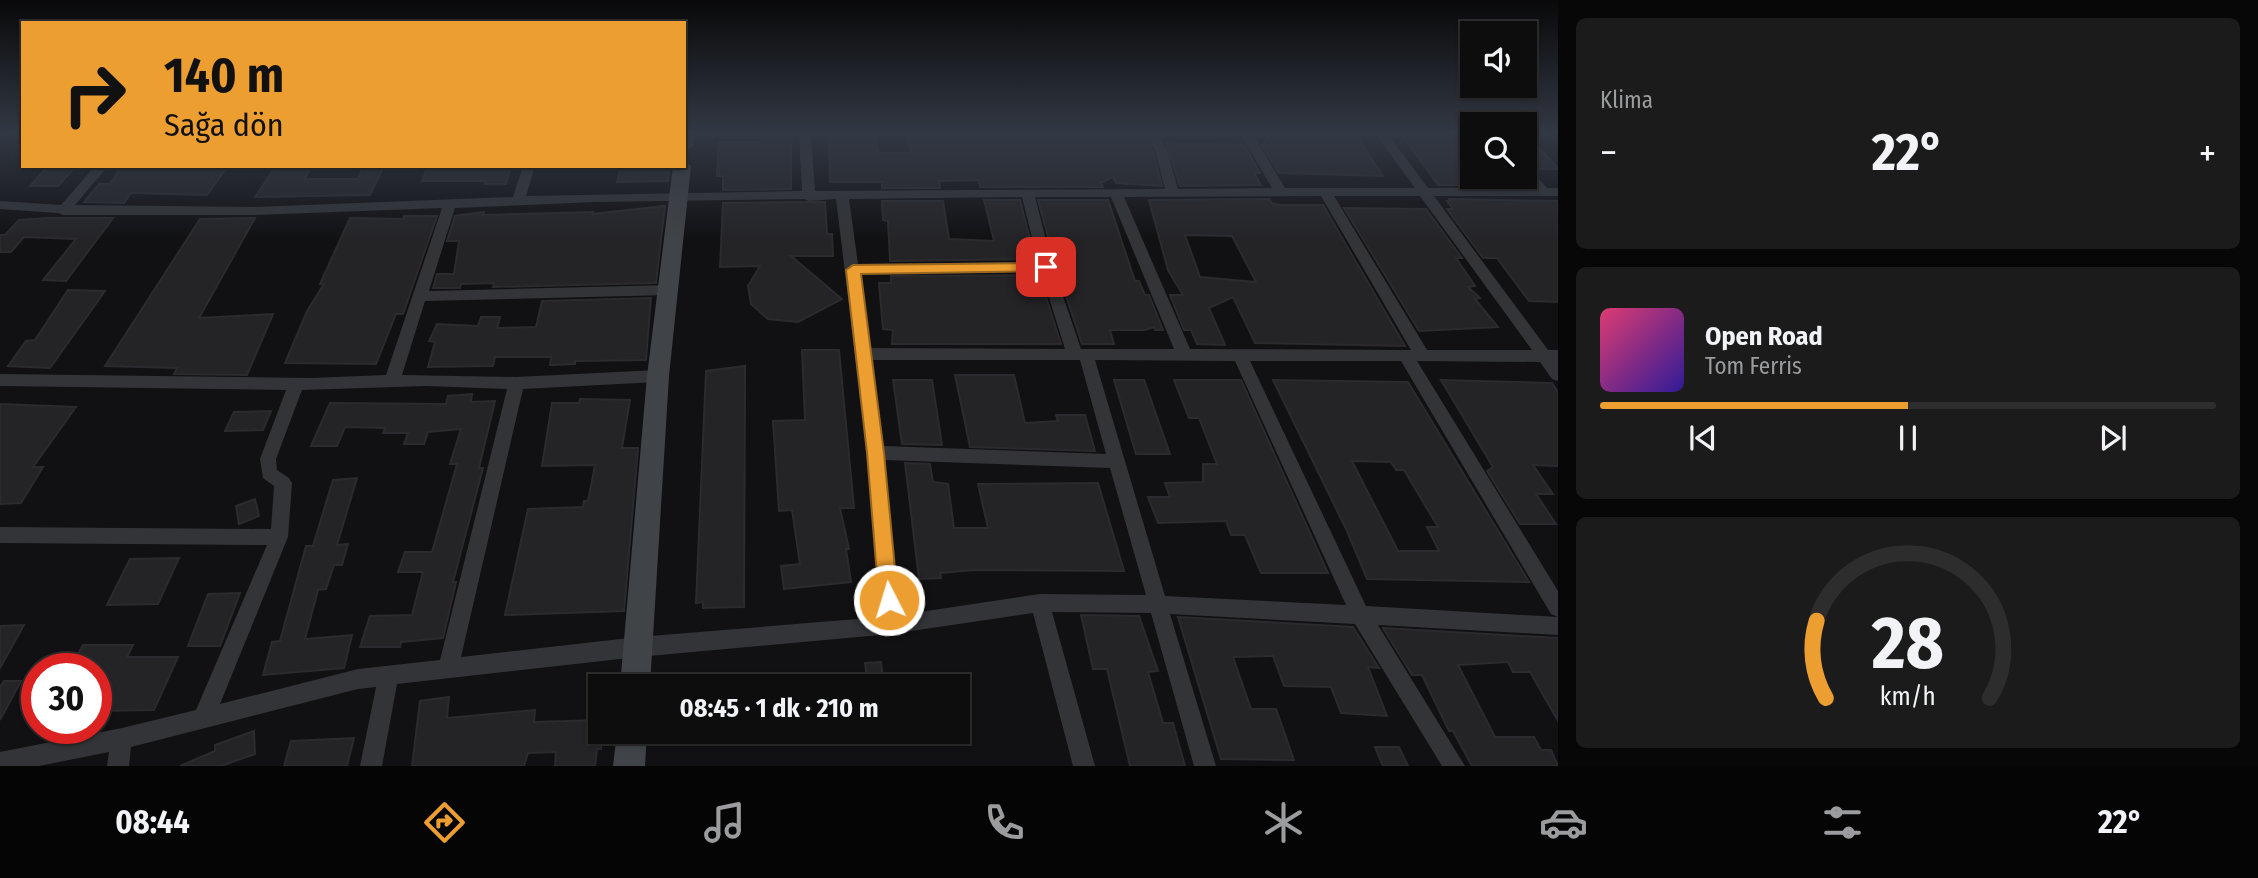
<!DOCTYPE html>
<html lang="tr">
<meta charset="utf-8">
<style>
:root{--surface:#0d0d0e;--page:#1b1b1c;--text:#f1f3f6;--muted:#9a9c9e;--line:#2d2d2e;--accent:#ec9e30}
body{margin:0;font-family:"Fira Sans Condensed",sans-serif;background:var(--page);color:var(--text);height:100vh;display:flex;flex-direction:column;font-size:26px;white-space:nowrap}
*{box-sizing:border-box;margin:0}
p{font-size:23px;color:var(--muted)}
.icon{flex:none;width:38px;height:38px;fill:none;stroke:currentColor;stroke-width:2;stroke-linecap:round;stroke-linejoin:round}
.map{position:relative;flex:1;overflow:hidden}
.sheet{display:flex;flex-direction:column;gap:18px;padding:18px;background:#070708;width:700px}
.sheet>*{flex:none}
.top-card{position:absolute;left:21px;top:21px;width:665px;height:147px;border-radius:0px;box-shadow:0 2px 5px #0004,0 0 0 2px var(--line);background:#ec9e30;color:#111;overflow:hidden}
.buttons{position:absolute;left:1460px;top:21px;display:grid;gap:14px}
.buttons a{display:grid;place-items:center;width:77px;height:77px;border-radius:0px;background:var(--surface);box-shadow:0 2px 5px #0004,0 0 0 2px var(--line);font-size:35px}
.speed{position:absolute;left:21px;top:653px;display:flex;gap:14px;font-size:35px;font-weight:700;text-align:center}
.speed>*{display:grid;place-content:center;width:91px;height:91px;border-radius:50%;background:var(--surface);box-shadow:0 2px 5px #0004,0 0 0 2px var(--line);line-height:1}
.speed .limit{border:10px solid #d22;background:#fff;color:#111}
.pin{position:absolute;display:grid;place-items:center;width:60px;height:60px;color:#fff;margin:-30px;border-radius:14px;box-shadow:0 4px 10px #0006}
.me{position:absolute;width:77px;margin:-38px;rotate:355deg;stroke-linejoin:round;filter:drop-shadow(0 0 5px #0008)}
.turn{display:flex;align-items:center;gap:24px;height:147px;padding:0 28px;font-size:32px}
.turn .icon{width:91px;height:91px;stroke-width:2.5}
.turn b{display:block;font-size:49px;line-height:60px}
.big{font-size:52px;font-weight:700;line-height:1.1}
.sheet .widget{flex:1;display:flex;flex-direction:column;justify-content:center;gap:10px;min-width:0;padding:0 24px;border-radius:10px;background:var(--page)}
.sheet .dial{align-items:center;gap:0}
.dial svg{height:182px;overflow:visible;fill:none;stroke:var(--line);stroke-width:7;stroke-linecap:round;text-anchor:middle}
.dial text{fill:var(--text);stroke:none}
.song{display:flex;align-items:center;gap:21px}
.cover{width:84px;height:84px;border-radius:10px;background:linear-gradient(135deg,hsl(340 70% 55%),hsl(250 70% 35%))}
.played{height:7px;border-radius:4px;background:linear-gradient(90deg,var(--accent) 50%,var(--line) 50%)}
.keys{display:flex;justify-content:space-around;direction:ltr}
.heat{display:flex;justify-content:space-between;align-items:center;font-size:38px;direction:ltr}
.trip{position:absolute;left:588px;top:674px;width:382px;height:70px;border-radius:0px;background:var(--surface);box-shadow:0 2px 5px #0004,0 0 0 2px var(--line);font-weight:700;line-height:70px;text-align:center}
.tab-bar{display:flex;height:112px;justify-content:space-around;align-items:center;background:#050506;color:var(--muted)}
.tab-bar .icon{width:49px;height:49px}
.tab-bar .selected{color:var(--accent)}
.tab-bar b{font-size:32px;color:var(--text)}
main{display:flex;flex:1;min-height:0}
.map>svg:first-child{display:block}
.building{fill:#242427;stroke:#2b2b2f;stroke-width:2;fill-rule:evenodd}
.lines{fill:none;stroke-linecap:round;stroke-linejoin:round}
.street{fill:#323437;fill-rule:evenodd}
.secondary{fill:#404347;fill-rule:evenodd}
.route{fill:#ec9e30;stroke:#99671f;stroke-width:2}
</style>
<main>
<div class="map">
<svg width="1558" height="766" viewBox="0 0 1558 766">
<rect width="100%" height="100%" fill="#111113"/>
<g class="building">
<path d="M762,133H791V189L723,190V176H717L719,142H762Z"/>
<path d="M829,133H874L879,153H911L907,133H1143L1153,151L1162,186L1116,183L1113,177L1101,183L1103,187H980L979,180L939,181L940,188H882V182H830Z"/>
<path d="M1266,133H1355L1383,176L1279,173L1262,145H1273Z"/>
<path d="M1401,133H1472V185H1438Z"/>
<path d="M1525,133L1558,168V169H1533L1525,163Z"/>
<path d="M1166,143L1244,145L1260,173H1254L1261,185L1180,186Z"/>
<path d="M48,166H76L58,186H30Z"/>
<path d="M122,166H184L227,167L207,195L131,193L124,203L84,202L99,184H110Z"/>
<path d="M276,166H311L305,179H358L363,166H384L370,195L255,197Z"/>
<path d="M428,166H511L506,184H485L486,181H422Z"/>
<path d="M621,166H670L668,181L617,182Z"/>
<path d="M1269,199L1272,203L1281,205H1323L1405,346L1255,343L1233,297L1209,308L1225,345L1197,344L1191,330H1184L1170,295H1183L1168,270L1149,200ZM1185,235L1232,236L1256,282L1200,277Z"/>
<path d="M1449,199L1558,201V302L1529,301L1497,258H1483L1447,209H1453L1447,201H1450Z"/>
<path d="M984,200H1020L1035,259L890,261L888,221L883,220L882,201H943L949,239L994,241Z"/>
<path d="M1038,200H1108L1135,281H1139L1145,295H1149L1163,330H1155L1154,327L1145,330H1110L1114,344H1082L1056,266Z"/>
<path d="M795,202H825L827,234H832L833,256H791L842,299L798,322L768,319L751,304L748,286L760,266L720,267L723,203Z"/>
<path d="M665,206L656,283L493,287L494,283L461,284L460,288H433L437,274H454L459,241H447L455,216L484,212L483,215L593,212L592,214Z"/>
<path d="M1344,208L1426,209L1462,258H1456L1475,286L1468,287L1480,298L1475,299L1498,327L1419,331Z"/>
<path d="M404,216H437L403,314H396L376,364L285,363L307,311L324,284H320L350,218L403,219Z"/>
<path d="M50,218H113L66,281L43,280L76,239L24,237L11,252H0V235H5L19,220Z"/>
<path d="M255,218L199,318L273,314L247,375L174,374L177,368L105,366L200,219Z"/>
<path d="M1039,275L1061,344H892L893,330L883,329L879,283H891V276Z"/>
<path d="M68,290L105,291L50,368L8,366L26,341L35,340Z"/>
<path d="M651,298L646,360L575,361V364L553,365H550L551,357H495L493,366L428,367L435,342L429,341L437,324L478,326L481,317H500L497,328L536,327L542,301Z"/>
<path d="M802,350H839L854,508H840L849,549H846L851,582L784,589L781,566L800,564L792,510L779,511L773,421L805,420Z"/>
<path d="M745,366L744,607L703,608V602L696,603L706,371Z"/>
<path d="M955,375H1014L1025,423L1058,421L1056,415H1085L1095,451L970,447Z"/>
<path d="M893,380H932L942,445L902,444Z"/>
<path d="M1114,380H1144L1170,454H1136Z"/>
<path d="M1174,380H1241L1328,573H1261L1245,535H1231L1226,521L1158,523L1148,497H1170L1165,483L1203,482V464H1217L1199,418H1189Z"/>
<path d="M1273,380L1408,382L1529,582L1367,579L1347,531ZM1352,461L1391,462L1396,470H1404L1438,527H1427L1439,551H1398Z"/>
<path d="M1441,380L1552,383L1558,392V466L1533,465L1553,494H1536L1556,524H1520L1487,471L1493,467Z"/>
<path d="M472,394L471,402L495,401L479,468H483L453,582H456L443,638L401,642L400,647H360L370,616L412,615L423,572H398L405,552H432L457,464H450L461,429L428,432L424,444H404L408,433H383L385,428L345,427L337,446H311L330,403L446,404L448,396Z"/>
<path d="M580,399L630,400L622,448H638L624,611L505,615L528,509L583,507L584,501H588L595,465L542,466L552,403H579Z"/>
<path d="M0,404L76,407L33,467H43L21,503L0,504Z"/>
<path d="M271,411L263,430L225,431L234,412Z"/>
<path d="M905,463L930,464L933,482L948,484L954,528H988L978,484L1098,483L1124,571L974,570L940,573L941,578L919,579Z"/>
<path d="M357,478L337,545L348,544L342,565H334L326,589L318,590L305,639L352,635L344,668L263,675L272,642L280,641L306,546H313L333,480Z"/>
<path d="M255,499L259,516L239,524L236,506Z"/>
<path d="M179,558L158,604L107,605L130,559Z"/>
<path d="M240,593L220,646H188L208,594Z"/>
<path d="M1081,615L1139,616L1158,671L1148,672L1163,723H1173L1185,766H1130L1107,669H1093Z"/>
<path d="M1178,617L1353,627L1379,668L1368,667L1387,716L1341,713L1331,687L1284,686L1273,656L1233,657L1251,709H1276L1294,760L1221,759Z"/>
<path d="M24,625L0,668V626Z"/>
<path d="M1383,628L1558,638V721L1530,672H1513L1508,662L1458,665L1495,737H1534L1541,750H1551L1558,766H1472L1453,731H1449L1422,675H1412Z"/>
<path d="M83,645H133L127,657H178L154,710L96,711V668H70Z"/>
<path d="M881,662L884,686H868L865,663Z"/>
<path d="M4,681H21L0,720V687Z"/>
<path d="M449,697L447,718L535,710L534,722L600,720L601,749H597L595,766H555L556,752L528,753L524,766H412L420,701Z"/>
<path d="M254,731L255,754L221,766H180L215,751V745Z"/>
<path d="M354,738L347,766H284L291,741Z"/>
<path d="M1375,747H1399L1408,766H1383Z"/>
</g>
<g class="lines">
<path class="street" d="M799,133H811L815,191L1165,189L1155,150L1145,133H1157L1167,150L1178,189L1272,188L1240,133H1252L1285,188H1415L1375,133H1387L1428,188H1533L1523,177L1524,166L1528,167L1547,188H1558V196H1434L1548,350H1558V381L1552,379L1540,362L1417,361L1558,591V635L1378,625L1465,766H1442L1355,624L1170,614L1216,766H1194L1151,613L1052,612L1095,766H1073L1033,613L891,634L638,657L397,684L382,766H360L376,687L358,689L131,747L129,766H107L109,752L39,766H0V752L122,728L196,710L267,545L0,543V527L271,529L274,486L263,478L260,459L286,390L0,386V374L311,378L386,375L442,208L255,215H63L58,213L0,209V201L61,205L95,166H108L75,205L255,207L513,197L523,166H535L526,196L802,191ZM1321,196L1411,350L1190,349L1124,197ZM1334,196H1420L1532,350H1427ZM1022,197L1038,262L858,264L849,199ZM1035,197H1111L1174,349H1081L1053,267ZM804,199L809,201L836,199L867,453L881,617L638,637L461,657L523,389L658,382L666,376L658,370L516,377L402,375L425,301L669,295L676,290L669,285L429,291L455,208L596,202ZM1041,272L1065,349L869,348L859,274ZM871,360H1080L1106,454L883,446ZM1095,360L1235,361L1346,605L1165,596ZM1250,361H1401L1551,614L1558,617L1366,606ZM426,386L507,389L440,660L358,669L220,704L288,537L292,483L289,478L277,470L276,459L302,390ZM884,460L1110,468L1146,595L1040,594L900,615Z"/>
<g class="secondary">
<path d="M684,133H695L693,146L684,151Z"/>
<path d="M684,161L691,166L669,376L650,686H620L647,376L673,166H684Z"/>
<path d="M617,732H647L645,766H613Z"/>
</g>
</g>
<linearGradient id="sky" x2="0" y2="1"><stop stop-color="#09090a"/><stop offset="0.55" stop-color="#323844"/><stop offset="1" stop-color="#323844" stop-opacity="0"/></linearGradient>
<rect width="1558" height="241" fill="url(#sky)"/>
<path class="route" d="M1046,263L1053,267L1051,271L861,274L884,453L898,600L895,607L889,609L882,607L879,600L867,453L846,270L853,265Z"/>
</svg>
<div class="buttons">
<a><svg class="icon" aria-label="sound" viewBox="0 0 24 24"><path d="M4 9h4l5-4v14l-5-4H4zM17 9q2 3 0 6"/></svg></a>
<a><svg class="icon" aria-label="search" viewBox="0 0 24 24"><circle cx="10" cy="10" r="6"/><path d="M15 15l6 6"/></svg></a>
</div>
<div class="speed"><div class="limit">30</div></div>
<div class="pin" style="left:1046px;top:267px;background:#d93025"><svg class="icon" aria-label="arrive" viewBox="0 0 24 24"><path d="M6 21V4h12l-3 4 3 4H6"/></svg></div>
<svg class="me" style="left:889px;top:600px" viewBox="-20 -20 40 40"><circle r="17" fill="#ec9e30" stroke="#fff" stroke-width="3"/><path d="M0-11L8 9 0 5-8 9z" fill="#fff"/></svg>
<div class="trip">08:45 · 1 dk · 210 m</div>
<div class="top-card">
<div class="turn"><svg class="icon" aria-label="right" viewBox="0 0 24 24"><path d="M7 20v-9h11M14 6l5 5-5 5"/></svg><div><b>140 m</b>Sağa dön</div></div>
</div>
</div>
<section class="sheet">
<div class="widget"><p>Klima</p>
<div class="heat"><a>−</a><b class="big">22°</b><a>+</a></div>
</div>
<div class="widget">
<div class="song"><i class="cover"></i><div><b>Open Road</b><p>Tom Ferris</p></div></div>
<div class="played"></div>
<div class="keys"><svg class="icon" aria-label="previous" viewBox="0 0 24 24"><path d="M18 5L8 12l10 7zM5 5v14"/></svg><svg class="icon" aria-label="pause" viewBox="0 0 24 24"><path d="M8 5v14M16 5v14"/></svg><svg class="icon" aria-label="next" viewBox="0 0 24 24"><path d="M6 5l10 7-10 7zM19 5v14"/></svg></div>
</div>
<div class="widget dial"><svg viewBox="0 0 100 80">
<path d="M14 69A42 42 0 1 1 86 69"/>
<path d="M14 69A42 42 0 0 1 10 35" stroke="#ec9e30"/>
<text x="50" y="56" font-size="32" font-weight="700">28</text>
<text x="50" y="72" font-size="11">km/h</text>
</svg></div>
</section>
</main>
<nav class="tab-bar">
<b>08:44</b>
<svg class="icon selected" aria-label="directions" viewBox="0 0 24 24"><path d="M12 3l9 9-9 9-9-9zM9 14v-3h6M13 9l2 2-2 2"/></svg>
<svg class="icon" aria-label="music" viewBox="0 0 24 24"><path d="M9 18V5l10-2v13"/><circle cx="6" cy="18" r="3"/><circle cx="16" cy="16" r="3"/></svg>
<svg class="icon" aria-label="phone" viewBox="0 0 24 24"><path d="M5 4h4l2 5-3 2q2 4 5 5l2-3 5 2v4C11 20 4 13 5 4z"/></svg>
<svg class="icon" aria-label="climate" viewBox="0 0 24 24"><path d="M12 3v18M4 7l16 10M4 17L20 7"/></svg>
<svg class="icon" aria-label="car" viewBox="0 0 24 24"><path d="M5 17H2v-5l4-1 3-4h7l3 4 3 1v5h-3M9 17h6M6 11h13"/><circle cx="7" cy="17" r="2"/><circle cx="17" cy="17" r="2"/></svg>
<svg class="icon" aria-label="filters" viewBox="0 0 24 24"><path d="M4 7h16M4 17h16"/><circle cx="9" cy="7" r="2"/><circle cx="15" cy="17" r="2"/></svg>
<b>22°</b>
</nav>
